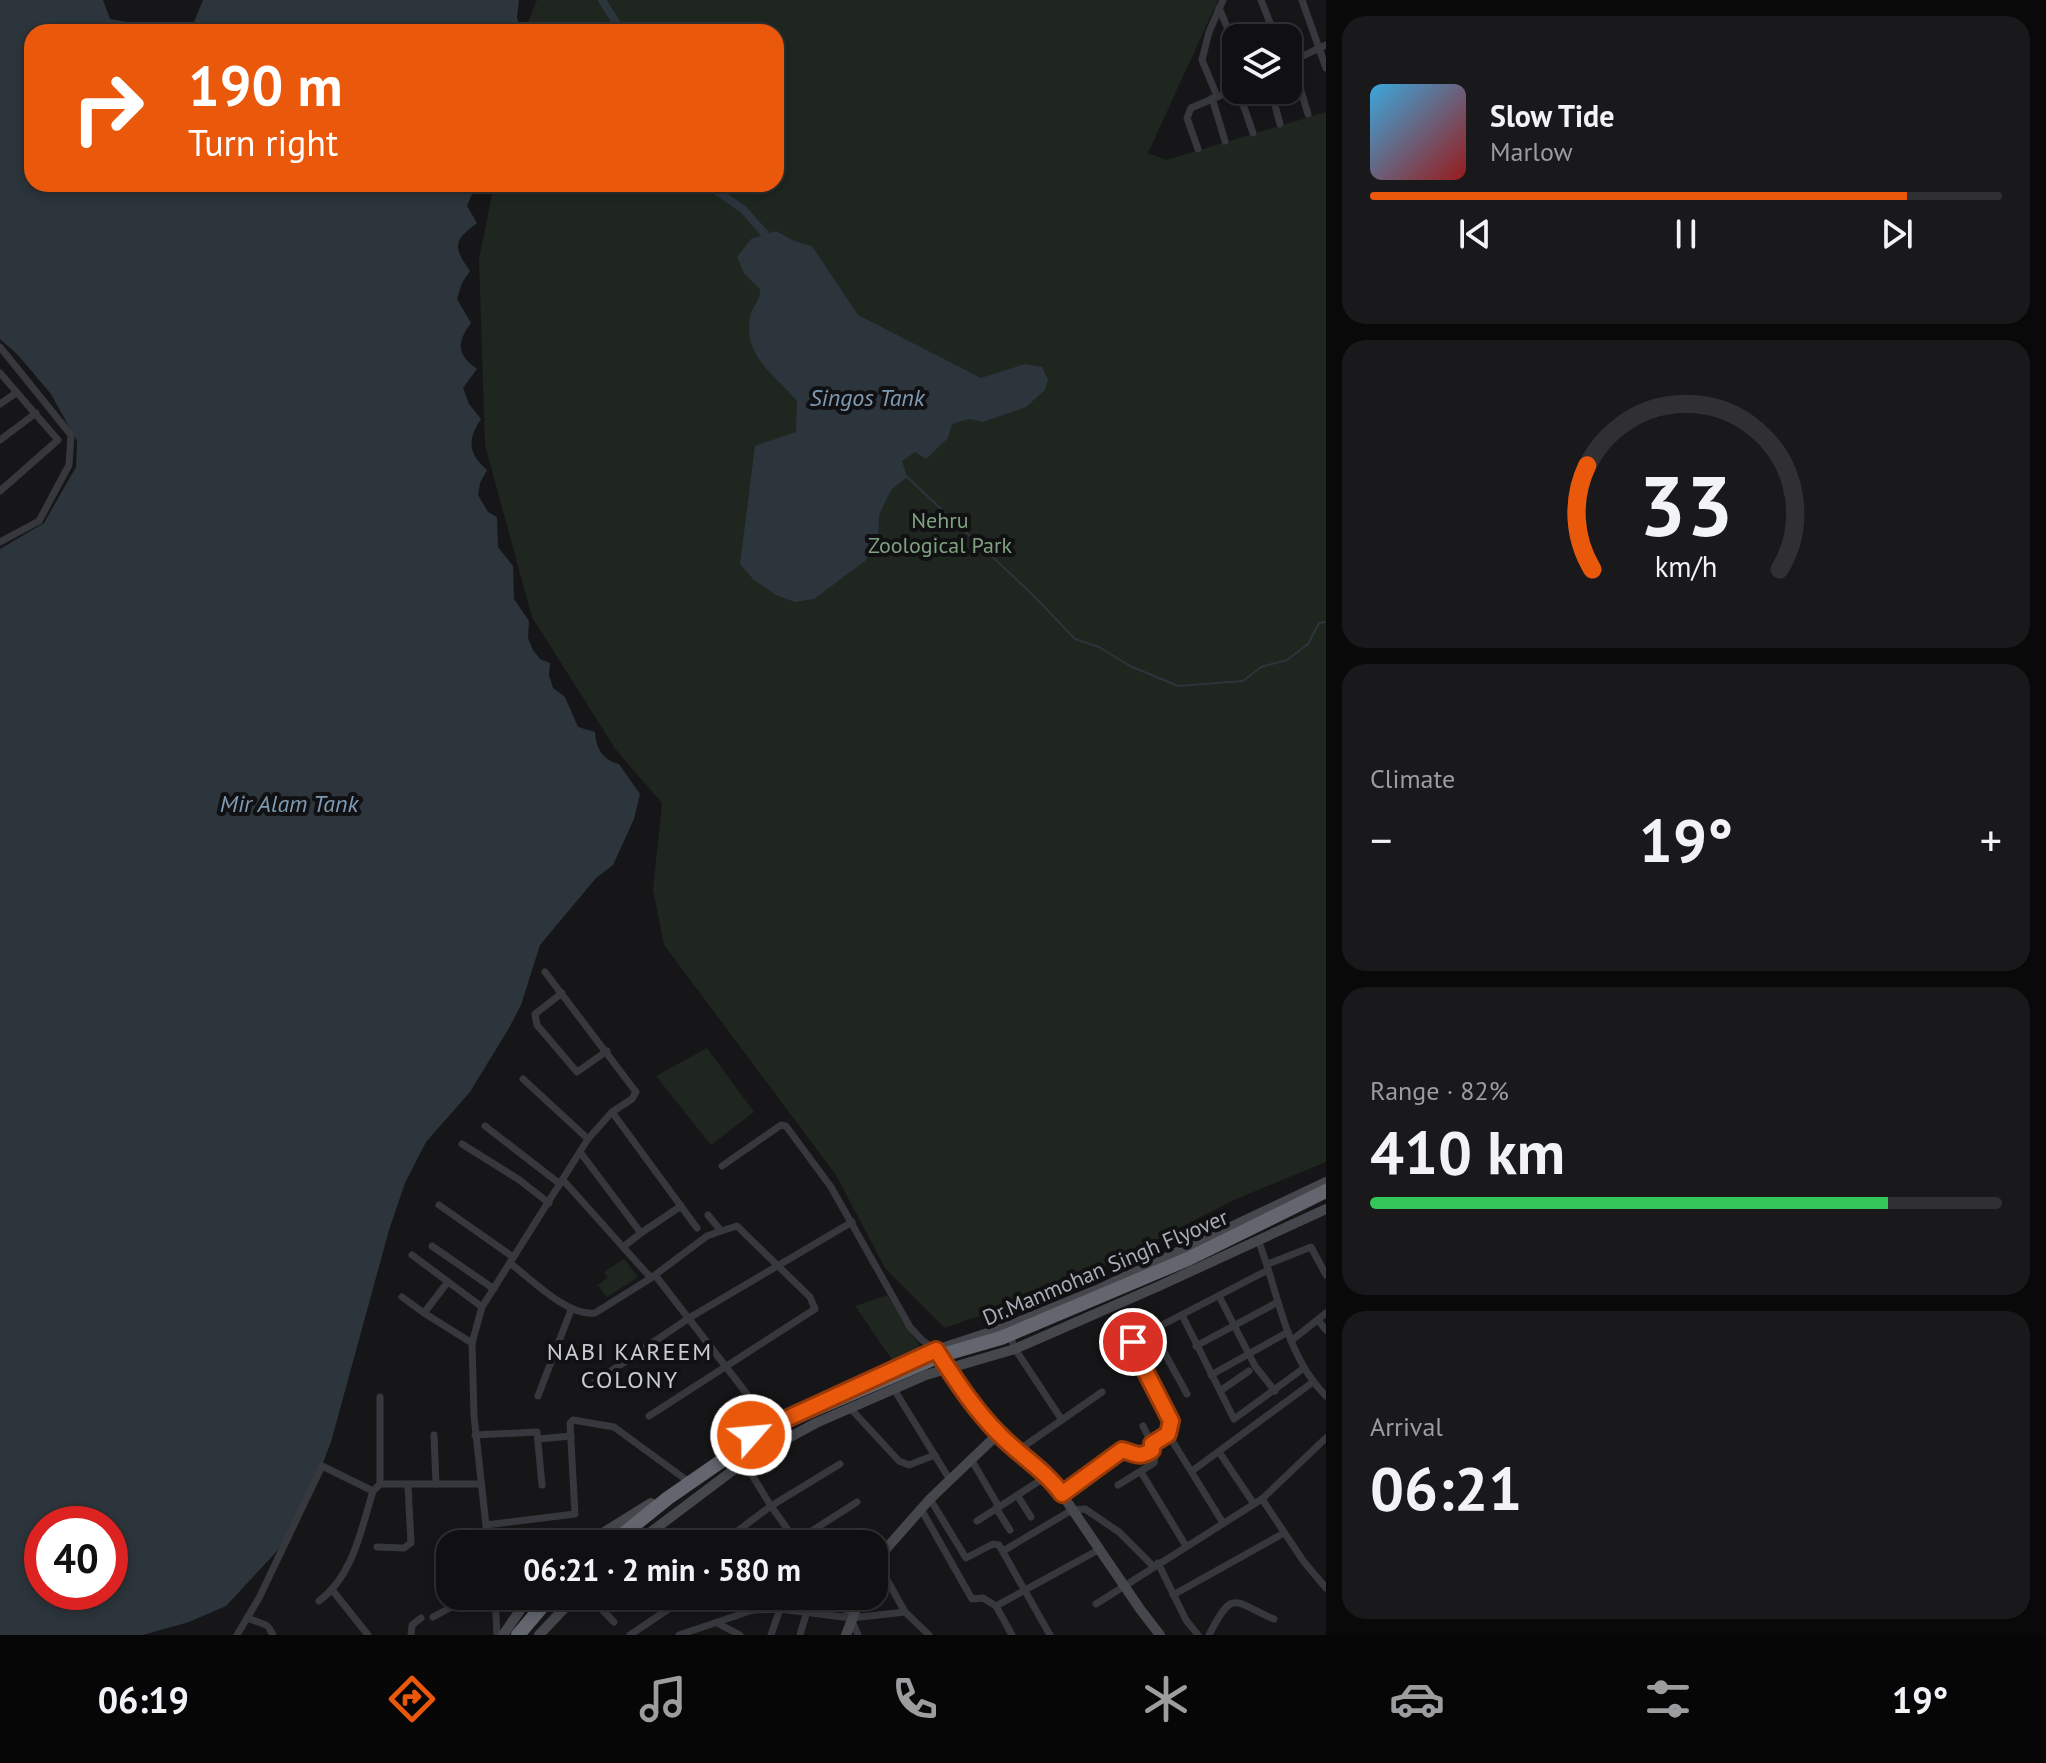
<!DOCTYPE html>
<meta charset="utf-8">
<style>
:root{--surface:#101012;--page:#19191b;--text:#f1f3f6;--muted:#9c9d9f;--line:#303032;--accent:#ea580c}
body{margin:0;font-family:"PT Sans",sans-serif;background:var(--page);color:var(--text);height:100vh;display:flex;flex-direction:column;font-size:30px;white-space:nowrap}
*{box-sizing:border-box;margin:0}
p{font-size:26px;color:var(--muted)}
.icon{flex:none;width:44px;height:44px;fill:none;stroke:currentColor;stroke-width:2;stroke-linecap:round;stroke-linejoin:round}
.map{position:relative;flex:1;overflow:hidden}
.sheet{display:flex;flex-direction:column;gap:16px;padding:16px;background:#09090a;width:720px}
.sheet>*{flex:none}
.top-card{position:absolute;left:24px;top:24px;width:760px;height:168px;border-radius:24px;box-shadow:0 4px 12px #0003,0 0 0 2px var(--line);background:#ea580c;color:#fff;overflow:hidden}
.buttons{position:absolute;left:1222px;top:24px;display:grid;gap:16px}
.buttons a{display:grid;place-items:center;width:80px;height:80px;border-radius:16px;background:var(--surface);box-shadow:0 4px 12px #0003,0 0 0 2px var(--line);font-size:40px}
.speed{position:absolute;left:24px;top:1506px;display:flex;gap:16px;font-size:40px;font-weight:700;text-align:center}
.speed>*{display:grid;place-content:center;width:104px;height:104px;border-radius:50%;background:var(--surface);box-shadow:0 4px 12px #0003,0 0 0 2px var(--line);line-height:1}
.speed .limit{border:12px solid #d22;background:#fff;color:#111}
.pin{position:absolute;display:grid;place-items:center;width:68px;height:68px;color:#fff;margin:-34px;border:4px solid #fff;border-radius:50%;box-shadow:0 2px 8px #0007}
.me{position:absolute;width:88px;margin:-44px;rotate:63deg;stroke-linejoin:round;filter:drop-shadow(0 0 6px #0008)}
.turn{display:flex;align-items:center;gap:28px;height:168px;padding:0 32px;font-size:36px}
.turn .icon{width:104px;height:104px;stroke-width:2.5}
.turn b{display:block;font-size:56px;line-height:68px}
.big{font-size:60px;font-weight:600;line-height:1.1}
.sheet .card{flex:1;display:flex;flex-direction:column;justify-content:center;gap:12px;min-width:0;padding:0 28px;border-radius:24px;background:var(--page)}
.sheet .dial{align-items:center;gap:0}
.dial svg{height:208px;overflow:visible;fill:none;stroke:var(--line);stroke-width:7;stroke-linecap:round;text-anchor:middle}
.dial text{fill:var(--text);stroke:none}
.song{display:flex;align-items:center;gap:24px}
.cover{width:96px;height:96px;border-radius:12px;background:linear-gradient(135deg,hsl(200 70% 55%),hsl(0 70% 35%))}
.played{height:8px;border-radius:4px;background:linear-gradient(90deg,var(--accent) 85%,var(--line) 85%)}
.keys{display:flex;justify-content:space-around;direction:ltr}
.heat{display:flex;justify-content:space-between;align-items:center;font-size:44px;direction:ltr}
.charge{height:12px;border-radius:6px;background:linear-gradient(90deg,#34c759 82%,var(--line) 0)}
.trip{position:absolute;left:436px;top:1530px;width:452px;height:80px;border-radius:24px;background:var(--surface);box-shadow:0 4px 12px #0003,0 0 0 2px var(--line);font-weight:600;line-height:80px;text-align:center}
.tabs{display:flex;height:128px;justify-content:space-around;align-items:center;background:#060607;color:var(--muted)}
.tabs .icon{width:56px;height:56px}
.tabs .selected{color:var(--accent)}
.tabs b{font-size:36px;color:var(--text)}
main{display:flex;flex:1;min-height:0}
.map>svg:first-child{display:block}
.green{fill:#1e261f}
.water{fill:#2c353c;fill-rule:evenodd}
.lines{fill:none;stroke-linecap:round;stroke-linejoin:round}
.stream{stroke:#2c353c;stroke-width:2}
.canal{stroke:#2c353c;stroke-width:8}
.street{stroke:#37383d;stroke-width:7}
.secondary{stroke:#45474d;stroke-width:10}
.highway{stroke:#63666e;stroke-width:14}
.route-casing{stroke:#983908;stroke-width:20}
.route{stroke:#ea580c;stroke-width:14}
.labels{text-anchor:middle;stroke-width:8;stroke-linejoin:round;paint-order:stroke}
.park-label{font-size:22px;fill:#7fa381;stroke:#111113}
.street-label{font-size:22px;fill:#a8adb8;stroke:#111113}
.water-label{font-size:24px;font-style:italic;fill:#7f9bb3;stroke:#111113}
.neighbourhood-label{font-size:24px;letter-spacing:2px;fill:#c9ccd4;stroke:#111113}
</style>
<main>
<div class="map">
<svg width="1326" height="1635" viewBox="0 0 1326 1635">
<rect width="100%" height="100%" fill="#161618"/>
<g class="green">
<path d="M537,0H1218L1148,153L1166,160L1326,112V1162L1236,1199L1069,1284L945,1328L885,1268L836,1175L664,945L653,890L662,803L616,750L532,617L485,445L479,260L494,184H776V32H524Z"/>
<path d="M707,1048L754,1112L711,1145L656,1076Z"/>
<path d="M624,1259L638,1277L607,1297L598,1285L608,1277L604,1272Z"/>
<path d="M887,1295L921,1348L893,1361L855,1306Z"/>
</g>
<g class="water">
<path d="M0,0H103L110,19L145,25L156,32H32V184H476L467,206L477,223C453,241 453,247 470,271L462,283L457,299L471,323C457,342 456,354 477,369L463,388L469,404L481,419C467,440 468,453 487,470L480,483L478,495L488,512L497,517L498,547L513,566L514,599L529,621L528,638L533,650L540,659L550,663L549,675L553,688L565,697L578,727L595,732C596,749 603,760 619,764L640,794L634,819L613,865L596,878L540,945L521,1005L509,1028L470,1092L426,1142L405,1183L389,1230L331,1442L312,1491L277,1551L226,1606L189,1622L143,1635H0V549L44,523L76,467L77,441L51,394L18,355L0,339ZM42,1524H110V1592H42Z"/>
<path d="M203,0H519L517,17L520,30L190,32Z"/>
<path d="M776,231L794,241L812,246L858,315L981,378L1025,364L1042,367L1048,380L1045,390L1026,407L983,422L969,419L952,424L948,438L926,459L915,452L902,461L907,477L891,490L879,515L878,544L865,561L814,599L795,602L776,595L754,580L740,564L755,446L796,432L797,401C775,375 743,356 750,318C751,307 761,301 760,289L744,273L737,257L751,239Z"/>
</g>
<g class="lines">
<path class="stream" d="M907,477L1032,594L1075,639L1099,647L1130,666L1178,686L1243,681L1261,667L1287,660L1308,644L1319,623L1326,622"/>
<g class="canal">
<path d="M602,0L622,32"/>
<path d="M713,184L718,192L743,209L766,235"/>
</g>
<g class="street">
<path d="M1261,0L1276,38"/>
<path d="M1302,0L1326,68"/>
<path d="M1219,8L1236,48"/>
<path d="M1292,61L1308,114"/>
<path d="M1288,63L1326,45"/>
<path d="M1238,90L1253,133"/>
<path d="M1271,90L1280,124"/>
<path d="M1217,96L1202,60L1209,32L1223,0"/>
<path d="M1212,98L1225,141"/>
<path d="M1198,149L1187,118L1191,108L1236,89"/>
<path d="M0,347L71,435L69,465L39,521L0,542"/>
<path d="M0,373L58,440L0,491"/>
<path d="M0,404L16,393"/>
<path d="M0,440L36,413"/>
<path d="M562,993L535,1014L537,1025L577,1072L607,1051"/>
<path d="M523,1079L588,1139"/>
<path d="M612,1112L697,1228"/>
<path d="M485,1126L560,1184"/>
<path d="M462,1144L518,1179L549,1203"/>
<path d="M580,1152L641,1233L623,1247L651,1278"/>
<path d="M722,1166L781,1125L786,1126L831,1187L910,1327L922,1340L936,1350"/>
<path d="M563,1180L623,1247"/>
<path d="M439,1205L513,1257"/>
<path d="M641,1233L681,1206"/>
<path d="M1258,1240C1279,1292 1284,1354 1326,1396"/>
<path d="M432,1246L494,1289"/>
<path d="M412,1255L482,1307"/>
<path d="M510,1263C531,1279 568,1317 595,1313L651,1278L707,1236L721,1231L708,1215"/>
<path d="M1268,1264L1311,1247L1326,1275"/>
<path d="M655,1275L771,1425L778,1442"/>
<path d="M447,1283L424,1313L472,1343"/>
<path d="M1219,1296L1255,1366L1275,1391"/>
<path d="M402,1297L424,1313"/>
<path d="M1182,1315L1234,1419L1304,1368"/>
<path d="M1318,1320L1326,1330"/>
<path d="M1152,1330L1187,1394"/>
<path d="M1009,1333L1015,1349L1062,1420"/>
<path d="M1291,1341L1326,1313"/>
<path d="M1196,1346L1278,1302"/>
<path d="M1211,1375L1288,1332"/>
<path d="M595,1382L689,1318L852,1222"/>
<path d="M895,1391L950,1480"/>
<path d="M1220,1391L1249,1371"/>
<path d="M538,1396L571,1310"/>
<path d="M851,1409L899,1461L909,1465L935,1455"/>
<path d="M649,1416L815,1309L810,1297L737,1226L721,1231"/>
<path d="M434,1435L436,1484"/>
<path d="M475,1435L537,1432L542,1485"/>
<path d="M538,1439L571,1436"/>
<path d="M1017,1451L1102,1392"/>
<path d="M1219,1452L1254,1504"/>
<path d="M971,1459L999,1507L1047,1476"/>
<path d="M744,1462L771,1506L798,1544"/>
<path d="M1192,1471L1313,1382"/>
<path d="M1141,1472L1186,1546"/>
<path d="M380,1484H481"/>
<path d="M1118,1485L1154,1463L1155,1456L1152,1450"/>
<path d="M1062,1494L1122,1450L1133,1456L1152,1450V1444L1143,1426"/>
<path d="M1017,1495L1031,1517"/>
<path d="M930,1499L966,1558L993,1544L999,1545L1050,1635"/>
<path d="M1262,1499L1304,1562L1326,1588"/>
<path d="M996,1508L1010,1530"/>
<path d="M921,1509L972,1599L983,1598L996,1606"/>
<path d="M977,1521L999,1507"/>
<path d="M1223,1523L1168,1434L1171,1421L1132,1345L1137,1338L1268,1270"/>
<path d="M486,1525L575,1514L570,1423L573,1420L614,1427L685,1479"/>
<path d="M656,1527L670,1544"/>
<path d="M796,1541L857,1502"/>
<path d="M488,1544L474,1416L472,1343L482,1307L588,1139L612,1112L632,1099L636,1092L545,972"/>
<path d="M720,1544L771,1506L840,1464"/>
<path d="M765,1544L787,1529"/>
<path d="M862,1544L872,1540L885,1550"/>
<path d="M377,1547L404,1548L411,1543L408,1486"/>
<path d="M1003,1551L1072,1510L1085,1509L1119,1532L1153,1566"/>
<path d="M877,1562L905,1612L929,1635"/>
<path d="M1158,1563L1186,1620L1198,1635"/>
<path d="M333,1591L368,1635"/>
<path d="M1173,1595L1284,1533"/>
<path d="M495,1596L497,1635"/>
<path d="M589,1596L614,1622"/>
<path d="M836,1596L851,1618L858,1635"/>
<path d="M319,1601C353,1576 361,1530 373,1491L380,1484V1397"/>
<path d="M1096,1604L1262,1499L1326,1438"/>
<path d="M753,1610L757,1596"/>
<path d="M433,1617L472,1596"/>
<path d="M247,1618L266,1625"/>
<path d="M717,1623L740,1635"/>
<path d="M269,1628L273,1635"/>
<path d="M237,1635L259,1598L322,1466L373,1491"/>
<path d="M411,1635L412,1625L421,1618"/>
<path d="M630,1635L688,1596"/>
<path d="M679,1635L753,1610L780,1609L851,1618L905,1612"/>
<path d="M771,1635L780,1609"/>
<path d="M800,1635L807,1611"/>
<path d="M1012,1635L996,1606L1100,1549"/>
<path d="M1209,1635C1234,1586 1234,1603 1274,1619"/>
</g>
<g class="secondary">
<path d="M906,1363L936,1350L1006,1327L1097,1290L1326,1182"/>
<path d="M946,1366L977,1410L998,1434L1055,1484L1140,1609L1160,1635"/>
<path d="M585,1544L651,1503"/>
<path d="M635,1544L744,1462L816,1423L926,1375L1015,1349L1159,1286L1326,1209"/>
<path d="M874,1568L885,1550L930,1499L998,1434"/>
<path d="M503,1635L530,1596"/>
<path d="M539,1635L576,1596"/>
<path d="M846,1635L861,1596"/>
</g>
<g class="highway">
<path d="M611,1544L668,1498L743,1446L792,1419L942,1355L1001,1338L1188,1259L1326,1191"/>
<path d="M518,1635L551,1596"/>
</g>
</g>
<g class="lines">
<g class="route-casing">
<path id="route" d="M751,1435L936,1350C955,1379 974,1409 999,1434C1019,1455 1045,1470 1062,1494L1122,1450C1135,1453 1139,1459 1152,1450V1444L1168,1434L1171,1421L1132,1345L1133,1342"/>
</g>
<use href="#route" class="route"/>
</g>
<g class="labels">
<g class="park-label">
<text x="940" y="528">Nehru<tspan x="940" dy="25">Zoological Park</tspan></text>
</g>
<g class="street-label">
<text transform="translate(1105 1267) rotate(-23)" y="8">Dr.Manmohan Singh Flyover</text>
</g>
<g class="water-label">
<text x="867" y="406">Singos Tank</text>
<text x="289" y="812">Mir Alam Tank</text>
</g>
<g class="neighbourhood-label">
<text x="630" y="1360">NABI KAREEM<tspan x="630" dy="28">COLONY</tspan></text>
</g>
</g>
</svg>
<div class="buttons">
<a><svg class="icon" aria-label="layers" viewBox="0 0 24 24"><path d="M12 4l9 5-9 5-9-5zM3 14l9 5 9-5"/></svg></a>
</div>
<div class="speed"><div class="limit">40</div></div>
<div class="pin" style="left:1133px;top:1342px;background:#d93025"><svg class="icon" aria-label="arrive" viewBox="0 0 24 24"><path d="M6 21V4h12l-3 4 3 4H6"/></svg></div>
<svg class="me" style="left:751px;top:1435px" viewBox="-20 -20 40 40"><circle r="17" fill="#ea580c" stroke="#fff" stroke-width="3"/><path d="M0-11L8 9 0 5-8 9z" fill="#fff"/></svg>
<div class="trip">06:21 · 2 min · 580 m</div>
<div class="top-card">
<div class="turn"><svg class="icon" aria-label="right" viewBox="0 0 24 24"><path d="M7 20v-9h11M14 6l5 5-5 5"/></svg><div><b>190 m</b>Turn right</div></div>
</div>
</div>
<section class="sheet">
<div class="card">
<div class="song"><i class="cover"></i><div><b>Slow Tide</b><p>Marlow</p></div></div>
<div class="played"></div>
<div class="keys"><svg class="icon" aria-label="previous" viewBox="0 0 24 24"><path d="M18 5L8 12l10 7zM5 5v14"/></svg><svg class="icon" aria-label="pause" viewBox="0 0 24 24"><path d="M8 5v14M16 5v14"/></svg><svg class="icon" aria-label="next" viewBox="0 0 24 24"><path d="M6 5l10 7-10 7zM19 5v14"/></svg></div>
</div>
<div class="card dial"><svg viewBox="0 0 100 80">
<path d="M14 69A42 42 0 1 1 86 69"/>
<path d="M14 69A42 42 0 0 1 12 29" stroke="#ea580c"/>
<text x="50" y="56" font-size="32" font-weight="700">33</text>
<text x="50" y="72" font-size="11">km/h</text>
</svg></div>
<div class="card"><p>Climate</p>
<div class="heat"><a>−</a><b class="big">19°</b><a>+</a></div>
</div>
<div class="card"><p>Range · 82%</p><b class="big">410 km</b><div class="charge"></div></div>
<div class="card"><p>Arrival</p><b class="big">06:21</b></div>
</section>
</main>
<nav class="tabs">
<b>06:19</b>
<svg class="icon selected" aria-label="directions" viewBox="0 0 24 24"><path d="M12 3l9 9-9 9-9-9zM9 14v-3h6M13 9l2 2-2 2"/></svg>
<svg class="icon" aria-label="music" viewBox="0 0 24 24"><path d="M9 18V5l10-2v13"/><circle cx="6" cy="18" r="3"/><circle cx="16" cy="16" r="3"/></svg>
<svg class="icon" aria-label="phone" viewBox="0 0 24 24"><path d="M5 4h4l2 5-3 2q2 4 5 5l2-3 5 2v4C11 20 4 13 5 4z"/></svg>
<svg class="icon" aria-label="climate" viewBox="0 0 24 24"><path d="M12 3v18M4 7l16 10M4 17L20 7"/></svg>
<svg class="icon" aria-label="car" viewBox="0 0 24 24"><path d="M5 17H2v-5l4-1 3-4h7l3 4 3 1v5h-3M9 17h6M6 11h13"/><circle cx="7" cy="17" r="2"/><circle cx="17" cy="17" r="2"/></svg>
<svg class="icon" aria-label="filters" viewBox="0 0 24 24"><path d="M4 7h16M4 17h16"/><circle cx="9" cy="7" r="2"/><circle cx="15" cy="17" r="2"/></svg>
<b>19°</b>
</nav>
